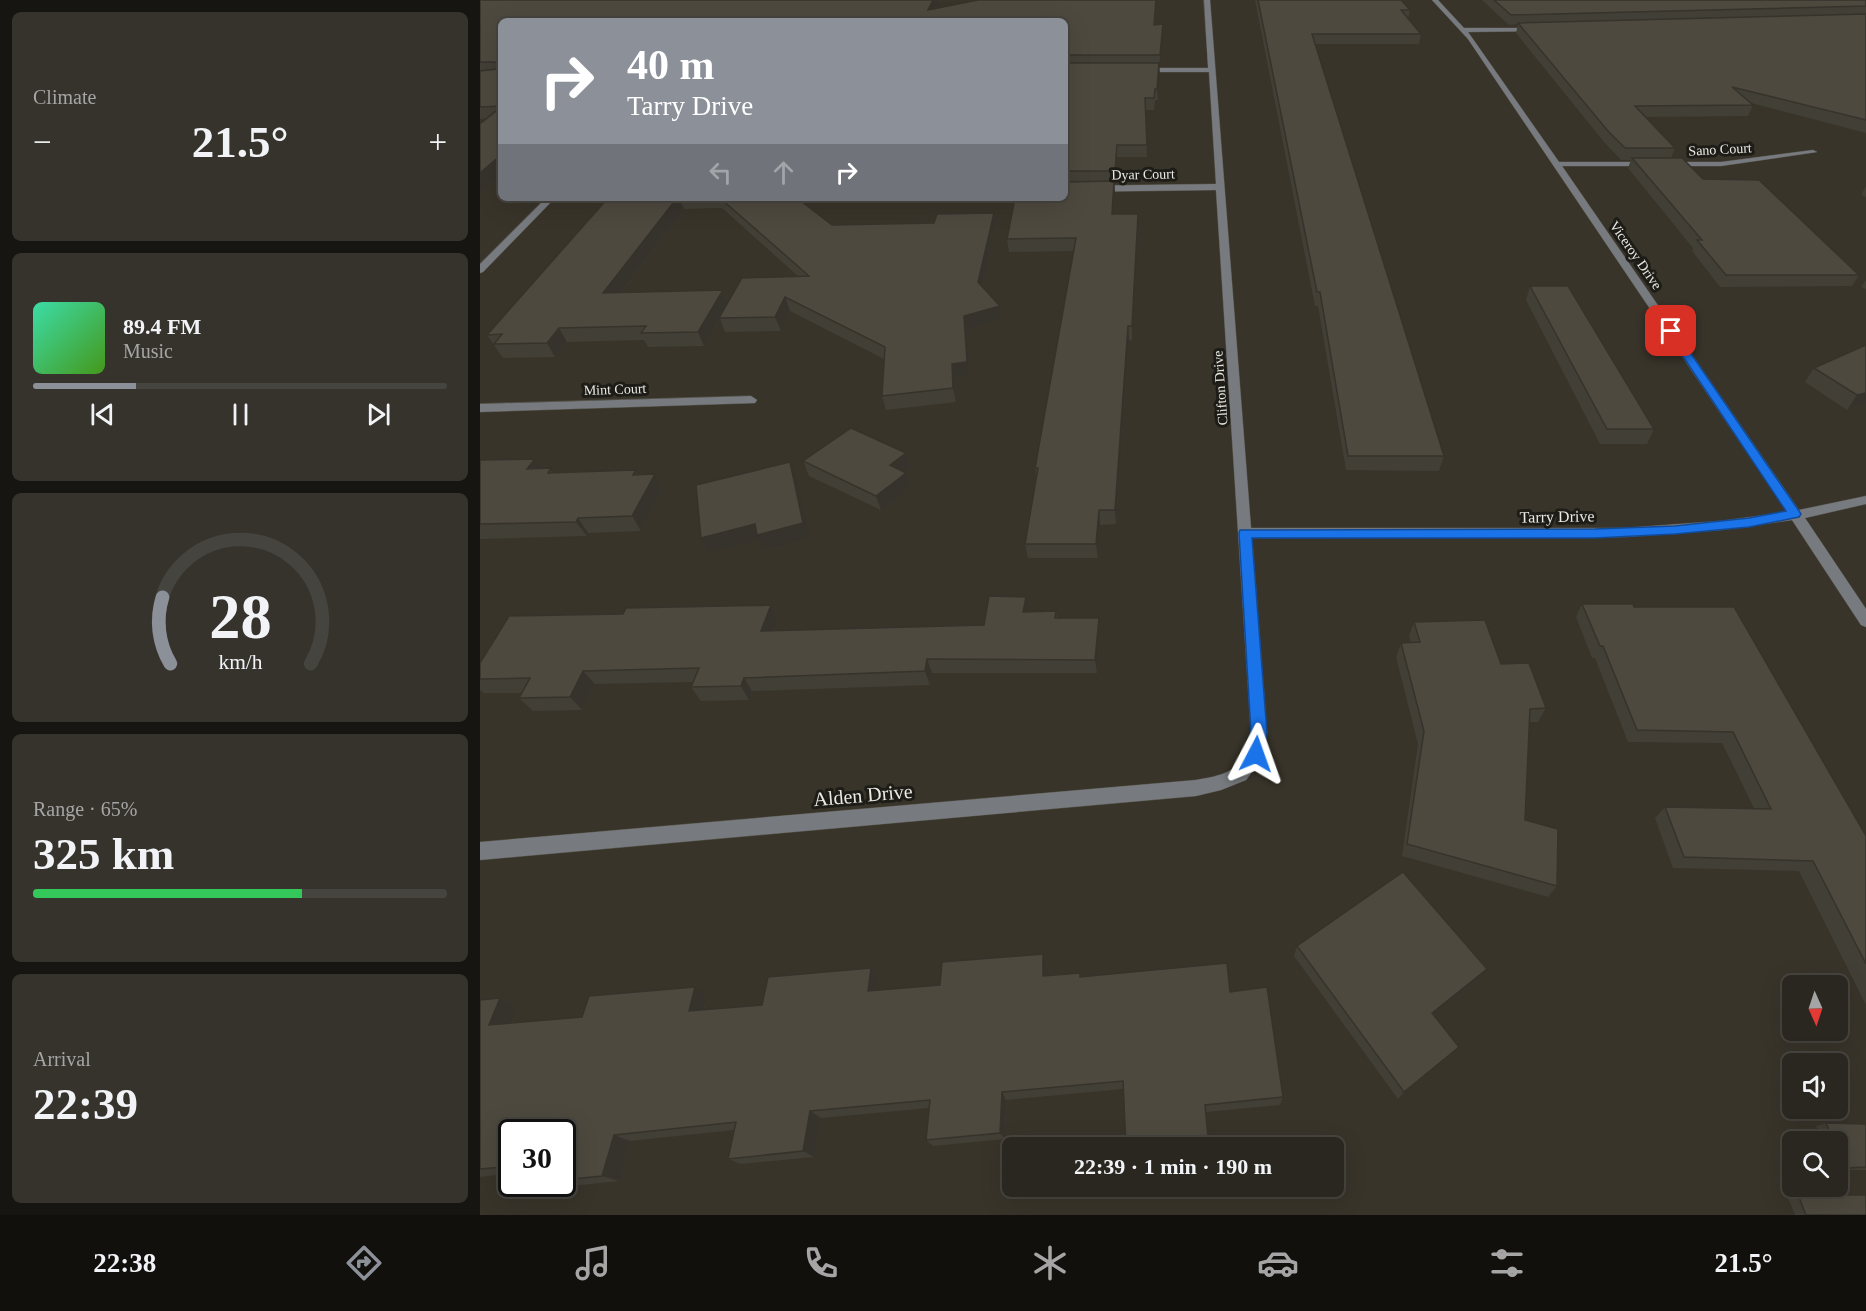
<!DOCTYPE html>
<meta charset="utf-8">
<style>
:root{--surface:#2a2720;--page:#36332d;--text:#f1f3f6;--muted:#a5a5a5;--line:#46443e;--accent:#8c9099}
body{margin:0;font-family:"Times New Roman",serif;background:var(--page);color:var(--text);height:100vh;display:flex;flex-direction:column;font-size:22px;white-space:nowrap}
*{box-sizing:border-box;margin:0}
p{font-size:20px;color:var(--muted)}
.icon{flex:none;width:33px;height:33px;fill:none;stroke:currentColor;stroke-width:2;stroke-linecap:round;stroke-linejoin:round}
.map{position:relative;flex:1;overflow:hidden}
.details{display:flex;flex-direction:column;gap:12px;padding:12px;background:#171512;width:480px}
.details>*{flex:none}
.banner{position:absolute;left:18px;top:18px;width:570px;height:183px;border-radius:9px;box-shadow:0 6px 24px #0002,0 0 0 2px var(--line);background:#8c9099;color:#fff;overflow:hidden}
.needle{width:39px;rotate:177deg}
.buttons{position:absolute;left:1302px;top:975px;display:grid;gap:12px}
.buttons a{display:grid;place-items:center;width:66px;height:66px;border-radius:9px;background:var(--surface);box-shadow:0 6px 24px #0002,0 0 0 2px var(--line);font-size:30px}
.speed{position:absolute;left:18px;top:1119px;display:flex;gap:12px;font-size:30px;font-weight:700;text-align:center}
.speed>*{display:grid;place-content:center;width:78px;height:78px;border-radius:50%;background:var(--surface);box-shadow:0 6px 24px #0002,0 0 0 2px var(--line);line-height:1}
.speed .limit{border:3px solid #111;border-radius:9px;background:#fff;color:#111}
.pin{position:absolute;display:grid;place-items:center;width:51px;height:51px;color:#fff;margin:-26px;border-radius:12px;box-shadow:0 3px 9px #0006}
.me{position:absolute;width:66px;margin:-33px;rotate:4deg;stroke-linejoin:round;filter:drop-shadow(0 0 4px #0008)}
.turn{display:flex;align-items:center;gap:21px;height:126px;padding:0 30px;font-size:27px}
.turn .icon{width:78px;height:78px;stroke-width:2.5}
.turn b{display:block;font-size:42px;line-height:51px}
.lanes{display:flex;align-items:center;height:57px;padding:0 30px;background:#0003;justify-content:center;gap:30px;direction:ltr}
.lanes .off{opacity:.35}
.big{font-size:45px;font-weight:800;line-height:1.1}
.details .tile{flex:1;display:flex;flex-direction:column;justify-content:center;gap:9px;min-width:0;padding:0 21px;border-radius:9px;background:var(--page)}
.details .dial{align-items:center;gap:0}
.dial svg{height:156px;overflow:visible;fill:none;stroke:var(--line);stroke-width:7;stroke-linecap:round;text-anchor:middle}
.dial text{fill:var(--text);stroke:none}
.song{display:flex;align-items:center;gap:18px}
.cover{width:72px;height:72px;border-radius:9px;background:linear-gradient(135deg,hsl(160 70% 55%),hsl(100 70% 35%))}
.played{height:6px;border-radius:3px;background:linear-gradient(90deg,var(--accent) 25%,var(--line) 25%)}
.keys{display:flex;justify-content:space-around;direction:ltr}
.heat{display:flex;justify-content:space-between;align-items:center;font-size:33px;direction:ltr}
.charge{height:9px;border-radius:4px;background:linear-gradient(90deg,#34c759 65%,var(--line) 0)}
.trip{position:absolute;left:522px;top:1137px;width:342px;height:60px;border-radius:9px;background:var(--surface);box-shadow:0 6px 24px #0002,0 0 0 2px var(--line);font-weight:800;line-height:60px;text-align:center}
.tab-bar{display:flex;height:96px;justify-content:space-around;align-items:center;background:#11100d;color:var(--muted)}
.tab-bar .icon{width:42px;height:42px}
.tab-bar .selected{color:var(--accent)}
.tab-bar b{font-size:27px;color:var(--text)}
main{display:flex;flex:1;min-height:0}
.map>svg:first-child{display:block}
.lines{fill:none;stroke-linecap:round;stroke-linejoin:round}
.minor-casing{stroke:#555148;stroke-width:1}
.minor{fill:#777b7f;fill-rule:evenodd}
.wall{fill:#423f36;fill-rule:evenodd}
.shaded-wall{fill:#36332c}
.building{fill:#4d493f;stroke:#36332c;stroke-width:1.5}
.route{fill:#1a73e8;stroke:#114b97;stroke-width:1.5}
.labels{text-anchor:middle;stroke-width:6;stroke-linejoin:round;paint-order:stroke}
.far-street-label{font-size:14px;fill:#ebe9e3;stroke:#1d1c17}
.street-label{font-size:16px;fill:#ebe9e3;stroke:#1d1c17}
.near-street-label{font-size:20px;fill:#ebe9e3;stroke:#1d1c17}
</style>
<main>
<section class="details">
<div class="tile"><p>Climate</p>
<div class="heat"><a>−</a><b class="big">21.5°</b><a>+</a></div>
</div>
<div class="tile">
<div class="song"><i class="cover"></i><div><b>89.4 FM</b><p>Music</p></div></div>
<div class="played"></div>
<div class="keys"><svg class="icon" aria-label="previous" viewBox="0 0 24 24"><path d="M18 5L8 12l10 7zM5 5v14"/></svg><svg class="icon" aria-label="pause" viewBox="0 0 24 24"><path d="M8 5v14M16 5v14"/></svg><svg class="icon" aria-label="next" viewBox="0 0 24 24"><path d="M6 5l10 7-10 7zM19 5v14"/></svg></div>
</div>
<div class="tile dial"><svg viewBox="0 0 100 80">
<path d="M14 69A42 42 0 1 1 86 69"/>
<path d="M14 69A42 42 0 0 1 10 35" stroke="#8c9099"/>
<text x="50" y="56" font-size="32" font-weight="700">28</text>
<text x="50" y="72" font-size="11">km/h</text>
</svg></div>
<div class="tile"><p>Range · 65%</p><b class="big">325 km</b><div class="charge"></div></div>
<div class="tile"><p>Arrival</p><b class="big">22:39</b></div>
</section>
<div class="map">
<svg width="1386" height="1215" viewBox="0 0 1386 1215">
<rect width="100%" height="100%" fill="#38342a"/>
<g class="lines">
<g class="minor-casing">
<g id="minor">
<path d="M724,0H730L771,528H1144L1241,521L1307,512L988,39L952,0H958L984,28H1059L1057,31L988,32L1079,162H1241L1333,150L1337,152L1241,166H1082L1319,510L1386,496V504L1325,518L1386,609V627L1381,625L1312,520L1241,530L1144,537L772,538L787,733L785,748L778,764L766,780L741,790L716,796L0,860V842L716,780C751,774 763,770 771,733L736,190L585,192V186L736,184L729,72H660L657,70L660,68H728Z"/>
<path d="M66,198H75L3,272L0,273V264Z"/>
<path d="M271,396L277,400L275,403L0,412V404Z"/>
</g>
</g>
<use href="#minor" class="minor"/>
</g>
<g class="wall">
<path d="M0,0H459L455,8L498,0H676L675,25L683,24V35L679,66L678,100H675L674,110H666L667,157H637L636,183H634L635,194L634,214L659,227L652,340H649L636,524L620,525L618,558H548L545,544L556,476L555,468L594,251L529,252L527,239L585,198V21H21V174L0,193L7,118L0,119Z"/>
<path d="M775,0H921L930,10L928,19L941,34L939,44H835L964,456L959,471L866,470L838,306H835Z"/>
<path d="M1002,0H1386V133L1271,103L1273,105L1268,116L1165,117L1195,148L1191,158L1223,179L1379,275L1372,286L1240,287L1212,251L1213,248L1148,168L1151,160H1141L1124,142L1036,33L1038,24L1029,25Z"/>
<path d="M1386,186V197L1381,195Z"/>
<path d="M128,198H327L324,203L352,225L454,223L514,213L516,226L502,287L520,306L522,319L487,330L490,376L475,378L476,402L406,410L402,396L404,359L310,311L301,331L245,332L240,319L224,346L168,347L164,340L87,342L75,357L23,358L7,335ZM242,208L319,277L248,303L243,290L141,293L204,209Z"/>
<path d="M1386,280V289L1381,287Z"/>
<path d="M1050,286L1174,429L1167,444H1120L1046,300Z"/>
<path d="M1386,345V404L1367,410L1325,382L1334,368Z"/>
<path d="M426,453L430,467L424,472L430,487L401,510L329,476L323,461Z"/>
<path d="M55,459L62,469L74,472L175,474L183,489L161,531L108,533L107,536L0,539V460Z"/>
<path d="M1102,604L1154,607L1386,836V1005L1319,871L1193,868L1175,818L1185,807L1274,808L1242,743L1148,742L1115,658H1112L1096,617Z"/>
<path d="M291,605L298,619L294,631L504,625L548,612L576,611L577,618H619L620,633L617,673H452L450,685L272,691L269,700L221,701L211,687L213,682L115,684L102,710L53,711L39,698L42,693H4L0,690V663L143,614Z"/>
<path d="M934,622L1021,664L1066,708L1058,722H1049L1045,820L1077,886L1068,897L922,856L938,744L916,657L921,643H931L929,636Z"/>
<path d="M817,946L999,979L954,1015L971,1055L918,1099L814,956Z"/>
<path d="M563,954L567,964L566,976L601,977L750,992L803,1097L800,1105L726,1112L643,1089L526,1100L525,1139L453,1146L446,1140L449,1108L341,1118L334,1157L261,1164L248,1159L254,1130L150,1141L139,1181L64,1189L44,1184H82V1132H32V1173L0,1177V1000L20,998L38,1007L32,1023L102,1017L227,997L224,1010L282,1005L391,968L399,978L397,990L460,985Z"/>
<path d="M1346,1123L1386,1124V1170H1358V1142H1343L1336,1126Z"/>
<path d="M1318,1195L1386,1215H1315L1308,1198Z"/>
</g>
<g class="shaded-wall">
<path d="M453,0H459L450,20L448,10Z"/>
<path d="M683,24V35L680,66V55Z"/>
<path d="M679,63L680,74L678,100L677,89Z"/>
<path d="M637,145V157L636,183L635,171Z"/>
<path d="M21,155V174L0,193V173Z"/>
<path d="M634,181L635,194L633,227L632,214Z"/>
<path d="M197,198H199L204,209L130,307L123,293Z"/>
<path d="M317,198H327L321,210Z"/>
<path d="M514,213L516,226L500,296L498,282Z"/>
<path d="M658,214L659,227L652,340V326Z"/>
<path d="M243,290L248,304L224,346L218,332Z"/>
<path d="M305,297L310,311L301,331L295,317Z"/>
<path d="M520,306L522,319L487,330L490,376L475,378L476,402L473,388L472,364L484,316Z"/>
<path d="M648,326L649,340L636,524L635,510Z"/>
<path d="M79,328L87,342L75,357L67,343Z"/>
<path d="M1386,393V404L1367,410L1377,395Z"/>
<path d="M426,453L430,467L414,480L410,465Z"/>
<path d="M55,459L65,473L47,469Z"/>
<path d="M310,462L316,476L330,537L284,550L278,539L229,552L221,538Z"/>
<path d="M426,473L430,487L401,510L396,496Z"/>
<path d="M175,474L183,489L161,531L152,516Z"/>
<path d="M619,510L620,525L618,558L616,544Z"/>
<path d="M98,518L108,533L107,536L96,522Z"/>
<path d="M546,597L548,611L546,626L543,612Z"/>
<path d="M291,605L298,619L289,645L281,631Z"/>
<path d="M619,618L620,633L617,673L615,660Z"/>
<path d="M447,659L452,673L450,685L445,671Z"/>
<path d="M103,671L115,684L102,710L90,697Z"/>
<path d="M264,678L272,691L269,700L261,686Z"/>
<path d="M563,954L567,964L566,986L563,976Z"/>
<path d="M391,968L399,978L396,1001L388,991Z"/>
<path d="M1007,969L999,979L945,1022L952,1013Z"/>
<path d="M215,987L227,997L221,1020L209,1011Z"/>
<path d="M20,998L38,1007L27,1034L9,1025Z"/>
<path d="M979,1047L971,1055L918,1099L924,1092Z"/>
<path d="M522,1092L526,1100L525,1139L520,1133Z"/>
<path d="M330,1111L341,1118L334,1157L323,1151Z"/>
<path d="M134,1135L150,1141L139,1181L122,1176Z"/>
</g>
<g class="building">
<path d="M0,0H453L448,10L498,0H676L674,25L683,24L680,55H585V21H21V106L0,107V71L17,69V64L15,62H0Z"/>
<path d="M778,0H921L930,10H921L941,34H832L964,456H868L840,292H837Z"/>
<path d="M1014,0H1386V6L1031,15Z"/>
<path d="M1386,14V120L1252,87L1273,105L1155,106L1195,148H1145L1128,131L1038,23Z"/>
<path d="M585,63H679L677,89H675L674,98H665L667,145H637L635,171H585Z"/>
<path d="M21,107V155L0,173V124Z"/>
<path d="M1152,158H1202L1223,179L1279,180L1379,275H1246L1217,240H1222Z"/>
<path d="M634,181L632,214H658L652,326H648L635,510H619L616,544H545L558,468H555L596,238L527,239L535,198H585V182Z"/>
<path d="M128,198H197L123,293L243,290L218,332L161,333L166,326L79,328L67,343L14,344L22,334L7,335Z"/>
<path d="M240,198H317L352,225L454,223L457,214L514,213L498,282L520,306L484,316L487,362L472,364L473,388L402,396L405,347L305,297L295,317L239,318L262,278L329,276Z"/>
<path d="M1050,286H1088L1174,429H1127Z"/>
<path d="M1386,345V393L1377,395L1334,368Z"/>
<path d="M371,428L426,453L410,465L426,473L396,496L323,461Z"/>
<path d="M55,459L47,469L71,468L68,473L156,470L153,475L175,474L152,516L98,518L96,522L0,524V460Z"/>
<path d="M310,462L323,523L277,535L275,524L221,538L216,485Z"/>
<path d="M509,596L546,597L543,612L576,611L575,618H619L615,660L447,659L445,671L264,678L261,686L211,687L219,668L103,671L90,697L39,698L50,678L0,679V663L29,616L143,614L146,608L291,605L281,631L504,625Z"/>
<path d="M1102,604H1153L1154,607H1254L1386,836V964L1333,861L1204,857L1185,807L1291,809L1253,732L1157,730L1123,646H1120Z"/>
<path d="M1005,620L1021,664L1049,663L1066,708L1050,709L1045,820L1078,829L1077,886L927,844L944,731L921,643L940,642L934,622Z"/>
<path d="M923,872L1007,969L952,1013L979,1047L924,1092L817,946Z"/>
<path d="M563,954V976L600,973V977L747,963L750,992L787,987L803,1097L725,1105L729,1148H646L643,1081L522,1092L520,1133L446,1140L450,1100L330,1111L323,1151L248,1159L256,1122L134,1135L122,1176L82,1180V1132H32V1166L0,1169V1000L20,998L9,1025L102,1017L109,996L215,987L209,1011L282,1005L288,977L391,968L388,991L460,985L462,962Z"/>
<path d="M1346,1123L1386,1124V1167L1366,1168L1358,1149V1142H1354Z"/>
<path d="M1318,1195H1386V1215H1326Z"/>
</g>
<path class="route" d="M1187,329H1194L1319,511L1321,514L1319,517L1269,527L1195,534L1115,538H772L787,733L782,759L776,761L771,759L768,754L771,733L759,533L760,530L1115,529L1195,526L1269,518L1306,511L1186,331Z"/>
<g class="labels">
<g class="far-street-label">
<text transform="translate(1240 149) rotate(-3)" y="5">Sano Court</text>
<text transform="translate(663 174) rotate(-1)" y="5">Dyar Court</text>
<text transform="translate(1156 255) rotate(55)" y="5">Viceroy Drive</text>
<text transform="translate(740 388) rotate(-94)" y="5">Clifton Drive</text>
<text transform="translate(135 389) rotate(-2)" y="5">Mint Court</text>
</g>
<g class="street-label">
<text transform="translate(1077 516) rotate(-1)" y="6">Tarry Drive</text>
</g>
<g class="near-street-label">
<text transform="translate(383 795) rotate(-5)" y="7">Alden Drive</text>
</g>
</g>
</svg>
<div class="buttons">
<a><svg class="needle" viewBox="-14 -14 28 28"><path d="M0-13l5 13h-10z" fill="#e53935"/><path d="M0 13l5-13h-10z" fill="#a5a5a5"/></svg></a>
<a><svg class="icon" aria-label="sound" viewBox="0 0 24 24"><path d="M4 9h4l5-4v14l-5-4H4zM17 9q2 3 0 6"/></svg></a>
<a><svg class="icon" aria-label="search" viewBox="0 0 24 24"><circle cx="10" cy="10" r="6"/><path d="M15 15l6 6"/></svg></a>
</div>
<div class="speed"><div class="limit">30</div></div>
<div class="pin" style="left:1191px;top:331px;background:#d93025"><svg class="icon" aria-label="arrive" viewBox="0 0 24 24"><path d="M6 21V4h12l-3 4 3 4H6"/></svg></div>
<svg class="me" style="left:776px;top:754px" viewBox="-20 -20 40 40"><path d="M0-17L14 15 0 8-14 15z" fill="#1a73e8" stroke="#fff" stroke-width="4"/></svg>
<div class="trip">22:39 · 1 min · 190 m</div>
<div class="banner">
<div class="turn"><svg class="icon" aria-label="right" viewBox="0 0 24 24"><path d="M7 20v-9h11M14 6l5 5-5 5"/></svg><div><b>40 m</b>Tarry Drive</div></div>
<div class="lanes"><svg class="icon off" aria-label="left" viewBox="0 0 24 24"><path d="M17 20v-9H6M10 6l-5 5 5 5"/></svg><svg class="icon off" aria-label="ahead" viewBox="0 0 24 24"><path d="M12 20V5M6 11l6-6 6 6"/></svg><svg class="icon" aria-label="right" viewBox="0 0 24 24"><path d="M7 20v-9h11M14 6l5 5-5 5"/></svg></div>
</div>
</div>
</main>
<nav class="tab-bar">
<b>22:38</b>
<svg class="icon selected" aria-label="directions" viewBox="0 0 24 24"><path d="M12 3l9 9-9 9-9-9zM9 14v-3h6M13 9l2 2-2 2"/></svg>
<svg class="icon" aria-label="music" viewBox="0 0 24 24"><path d="M9 18V5l10-2v13"/><circle cx="6" cy="18" r="3"/><circle cx="16" cy="16" r="3"/></svg>
<svg class="icon" aria-label="phone" viewBox="0 0 24 24"><path d="M5 4h4l2 5-3 2q2 4 5 5l2-3 5 2v4C11 20 4 13 5 4z"/></svg>
<svg class="icon" aria-label="climate" viewBox="0 0 24 24"><path d="M12 3v18M4 7l16 10M4 17L20 7"/></svg>
<svg class="icon" aria-label="car" viewBox="0 0 24 24"><path d="M5 17H2v-5l4-1 3-4h7l3 4 3 1v5h-3M9 17h6M6 11h13"/><circle cx="7" cy="17" r="2"/><circle cx="17" cy="17" r="2"/></svg>
<svg class="icon" aria-label="filters" viewBox="0 0 24 24"><path d="M4 7h16M4 17h16"/><circle cx="9" cy="7" r="2"/><circle cx="15" cy="17" r="2"/></svg>
<b>21.5°</b>
</nav>
